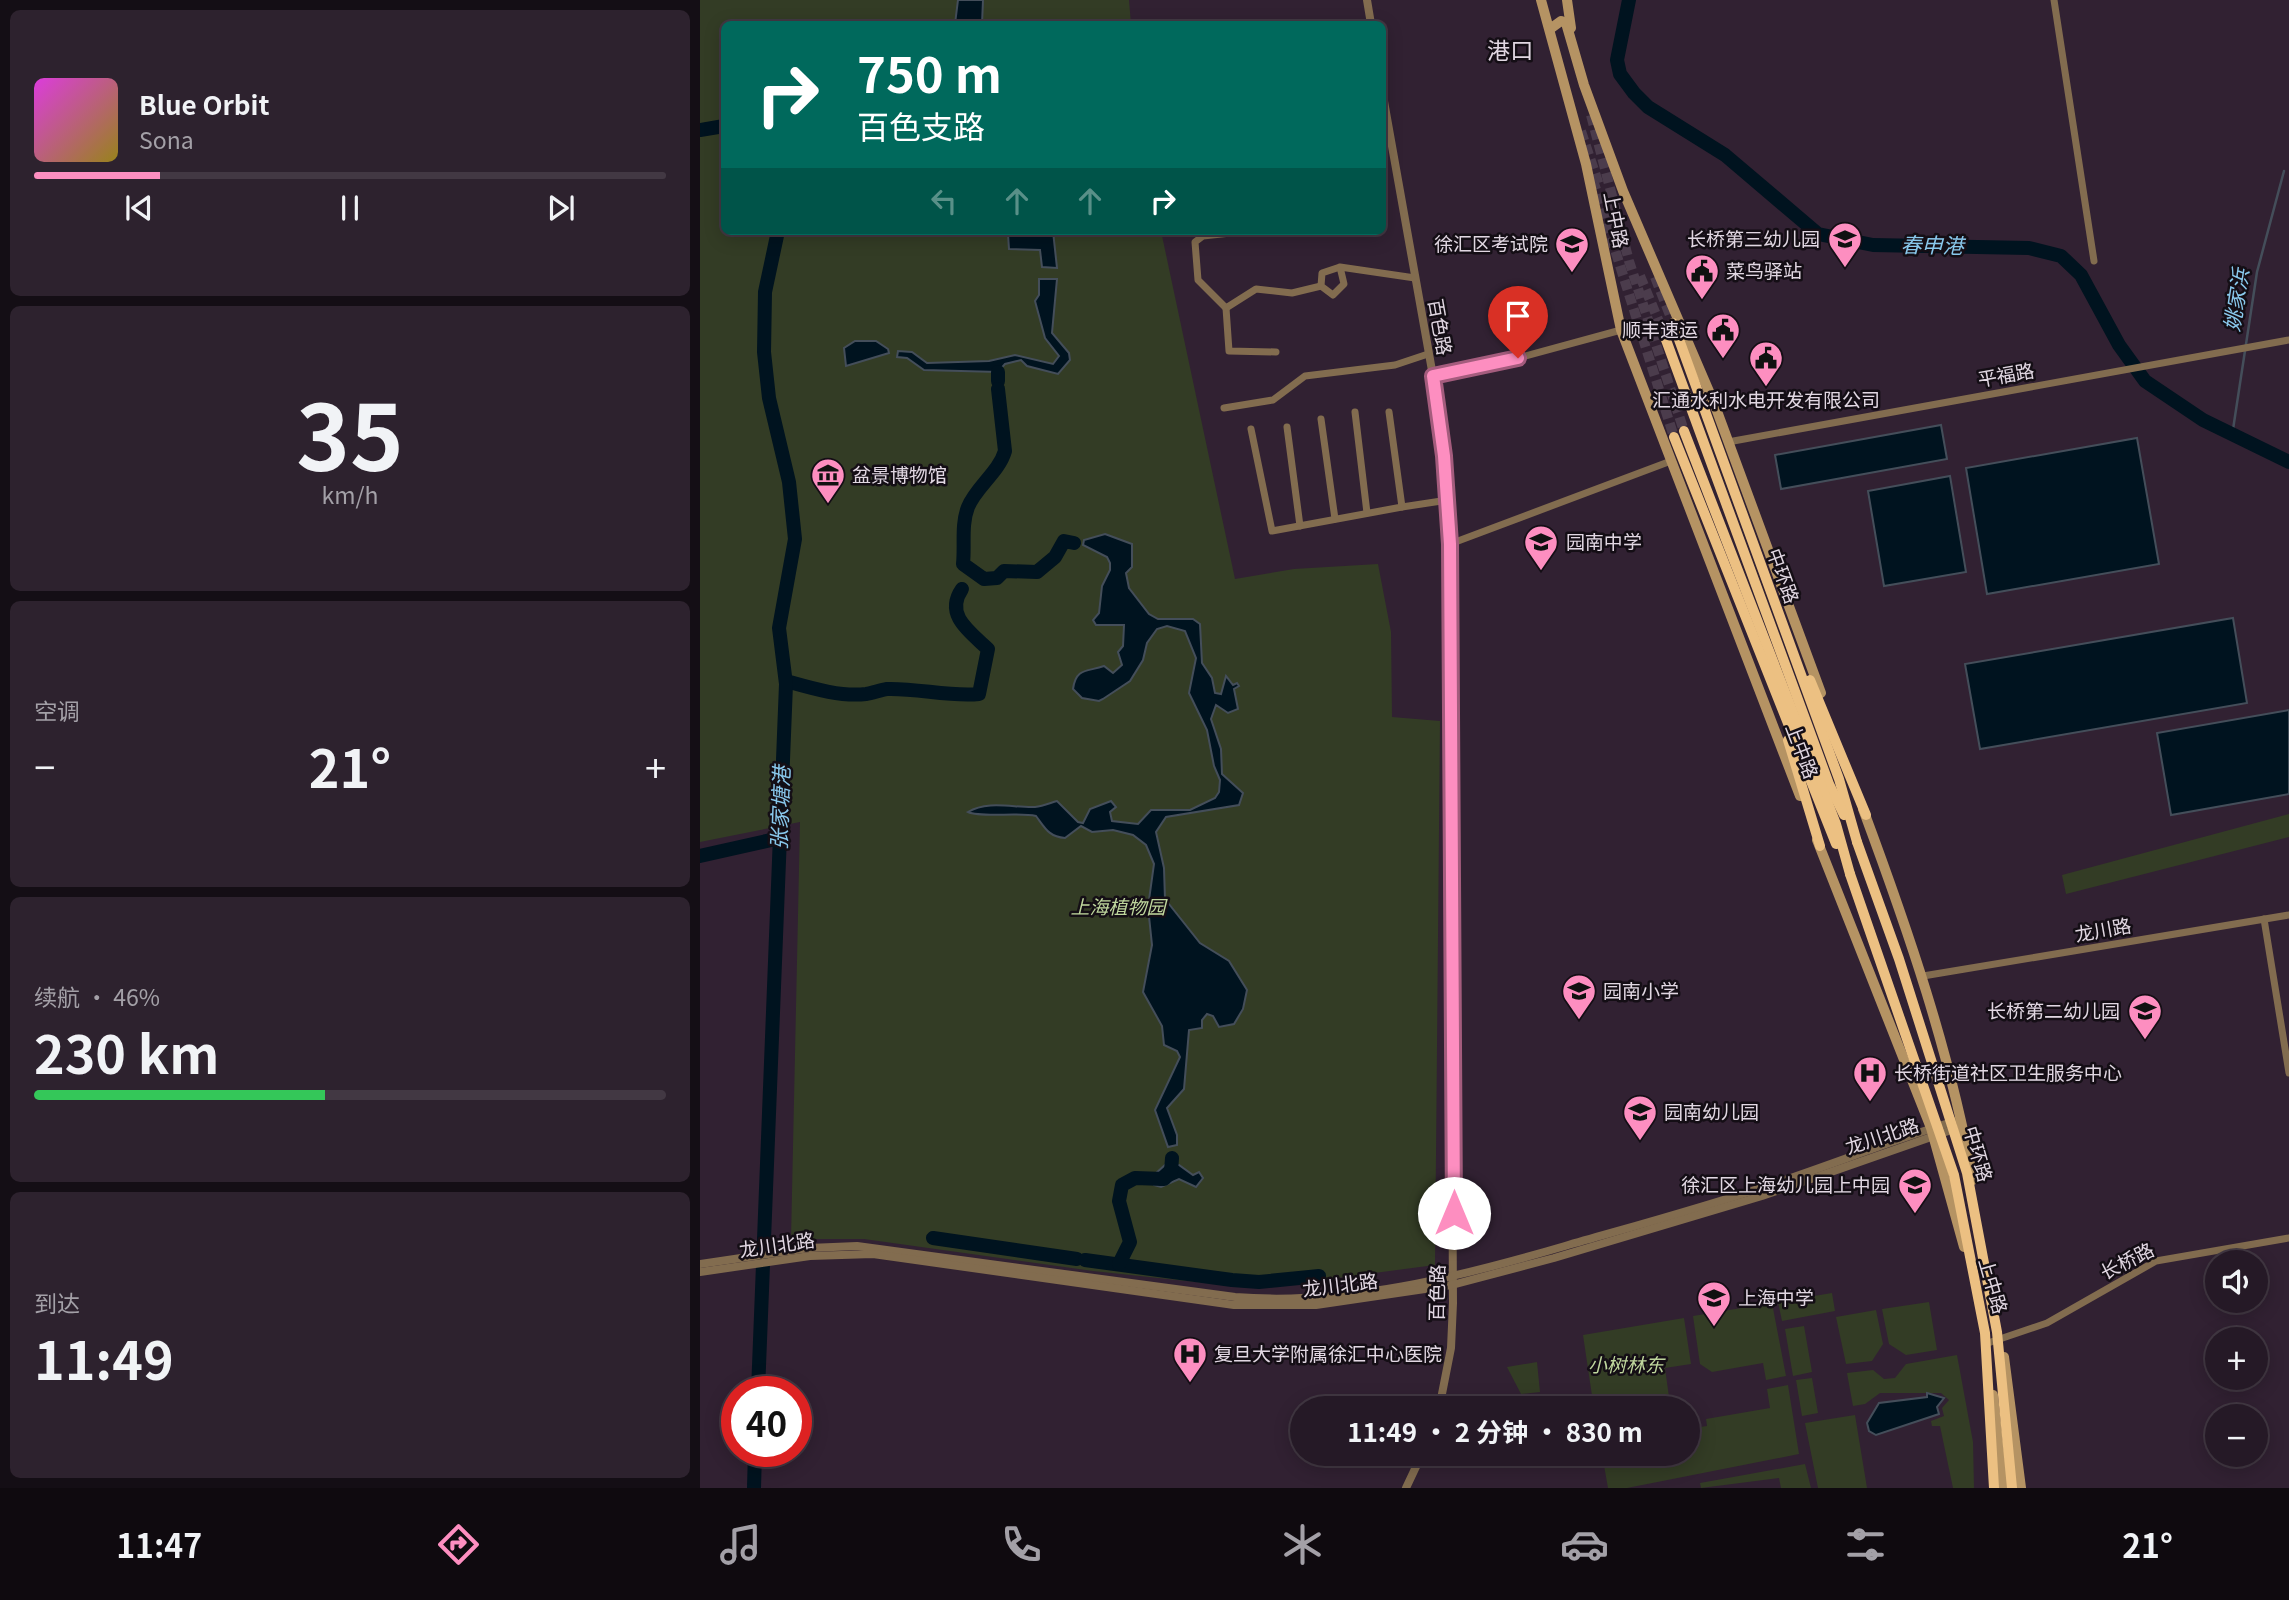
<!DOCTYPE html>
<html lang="zh">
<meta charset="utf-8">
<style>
:root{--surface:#251926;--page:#2d222e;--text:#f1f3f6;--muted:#a3a0a7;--line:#423843;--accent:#fd8ec0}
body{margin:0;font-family:Georgia,"Noto Sans SC",serif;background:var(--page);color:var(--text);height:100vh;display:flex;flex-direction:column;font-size:26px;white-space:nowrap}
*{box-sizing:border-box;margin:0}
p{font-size:23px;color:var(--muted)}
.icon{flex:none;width:38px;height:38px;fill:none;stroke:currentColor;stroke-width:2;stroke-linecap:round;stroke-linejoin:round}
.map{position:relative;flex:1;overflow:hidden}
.side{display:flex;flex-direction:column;gap:10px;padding:10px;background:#140e15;width:700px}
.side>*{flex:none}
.banner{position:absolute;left:21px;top:21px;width:665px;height:214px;border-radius:10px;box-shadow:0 4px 18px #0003,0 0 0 2px var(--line);background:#00695c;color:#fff;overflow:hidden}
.controls{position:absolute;left:1505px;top:1250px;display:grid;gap:14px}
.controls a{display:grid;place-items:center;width:63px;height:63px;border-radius:50%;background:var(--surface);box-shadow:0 4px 18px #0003,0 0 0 2px var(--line);font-size:35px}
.speed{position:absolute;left:21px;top:1376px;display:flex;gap:14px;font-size:35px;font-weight:700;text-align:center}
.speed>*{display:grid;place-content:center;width:91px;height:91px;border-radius:50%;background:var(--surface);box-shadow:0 4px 18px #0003,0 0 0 2px var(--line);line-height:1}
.speed .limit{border:10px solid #d22;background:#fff;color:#111}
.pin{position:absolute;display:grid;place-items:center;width:60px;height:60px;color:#fff;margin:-72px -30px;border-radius:50% 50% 50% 0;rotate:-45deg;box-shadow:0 0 7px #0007}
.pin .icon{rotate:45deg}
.me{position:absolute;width:77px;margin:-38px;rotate:0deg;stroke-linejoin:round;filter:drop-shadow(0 0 5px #0008)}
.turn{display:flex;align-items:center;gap:24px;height:147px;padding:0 21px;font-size:32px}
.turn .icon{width:91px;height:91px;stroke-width:2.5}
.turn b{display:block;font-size:49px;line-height:60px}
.lanes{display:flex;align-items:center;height:66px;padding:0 21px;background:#0003;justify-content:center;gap:35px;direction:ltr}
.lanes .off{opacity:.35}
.big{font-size:52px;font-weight:700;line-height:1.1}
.side .tile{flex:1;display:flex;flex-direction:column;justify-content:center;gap:10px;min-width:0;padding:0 24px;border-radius:10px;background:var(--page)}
.side .dial{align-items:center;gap:0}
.dial b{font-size:91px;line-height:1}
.song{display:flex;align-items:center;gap:21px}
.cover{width:84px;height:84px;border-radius:10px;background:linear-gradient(135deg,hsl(300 70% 55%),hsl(50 70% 35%))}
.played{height:7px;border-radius:4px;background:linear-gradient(90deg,var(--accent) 20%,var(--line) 20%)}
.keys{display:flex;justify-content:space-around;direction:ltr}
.heat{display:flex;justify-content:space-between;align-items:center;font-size:38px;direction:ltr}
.charge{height:10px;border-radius:5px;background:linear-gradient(90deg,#34c759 46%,var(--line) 0)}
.trip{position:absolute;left:590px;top:1396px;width:410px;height:70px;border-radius:35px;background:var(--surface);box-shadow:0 4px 18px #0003,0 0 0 2px var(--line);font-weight:700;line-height:70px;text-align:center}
.dock{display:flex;height:112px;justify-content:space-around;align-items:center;background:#0f0a0f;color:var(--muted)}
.dock .icon{width:49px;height:49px}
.dock .current{color:var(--accent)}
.dock b{font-size:32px;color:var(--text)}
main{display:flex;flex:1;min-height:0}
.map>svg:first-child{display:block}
.green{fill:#333c25}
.water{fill:#00131f;stroke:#444e5a;stroke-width:2}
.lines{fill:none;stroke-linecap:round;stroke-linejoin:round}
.stream{stroke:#444e5a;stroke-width:2.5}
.river{stroke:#00131f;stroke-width:14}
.trunk-tunnel{stroke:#4b3c4c;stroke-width:10;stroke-dasharray:10 5;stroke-linecap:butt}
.minor{stroke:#826c4f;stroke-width:7}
.tertiary{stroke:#826c4f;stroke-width:8}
.secondary{stroke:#b59363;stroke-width:10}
.trunk{stroke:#ecc082;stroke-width:10}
.trunk-bridge{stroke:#ecc082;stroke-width:10}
.route-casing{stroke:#a45c7d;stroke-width:18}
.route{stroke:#fd8ec0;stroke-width:12}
.labels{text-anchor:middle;stroke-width:5;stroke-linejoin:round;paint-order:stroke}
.street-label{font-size:19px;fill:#e1d7e2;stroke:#140e15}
.poi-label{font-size:19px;fill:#e1d7e2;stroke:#140e15;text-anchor:start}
.park-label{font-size:19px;font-style:italic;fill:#bfd79d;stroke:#140e15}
.water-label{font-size:21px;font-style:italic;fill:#89c8ec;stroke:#140e15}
.quarter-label{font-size:23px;fill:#e1d7e2;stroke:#140e15}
</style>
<main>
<section class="side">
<div class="tile">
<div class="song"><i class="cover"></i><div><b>Blue Orbit</b><p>Sona</p></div></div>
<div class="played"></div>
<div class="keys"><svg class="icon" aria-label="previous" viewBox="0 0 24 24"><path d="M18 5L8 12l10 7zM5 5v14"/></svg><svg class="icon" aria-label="pause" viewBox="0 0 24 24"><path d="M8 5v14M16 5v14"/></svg><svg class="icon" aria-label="next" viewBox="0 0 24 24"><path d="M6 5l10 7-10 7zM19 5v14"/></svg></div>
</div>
<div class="tile dial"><b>35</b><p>km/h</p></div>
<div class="tile"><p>空调</p>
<div class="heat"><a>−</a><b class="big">21°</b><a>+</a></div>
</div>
<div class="tile"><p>续航 · 46%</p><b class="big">230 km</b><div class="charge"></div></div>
<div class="tile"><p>到达</p><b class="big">11:49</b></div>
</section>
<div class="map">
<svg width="1589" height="1488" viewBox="0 0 1589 1488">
<rect width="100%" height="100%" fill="#312132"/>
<g class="green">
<path d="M0,0H429L431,24H24V231H461L535,579L594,569L678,564L691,632L692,717L740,721L735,1265L591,1284L533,1286L393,1271L164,1239H91L100,822L0,842Z"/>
<path d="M1589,814V837L1366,894L1362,875Z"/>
<path d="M1132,1293L1135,1311L1082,1321L1078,1302Z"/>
<path d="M1229,1302L1237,1350L1206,1355L1189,1344L1182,1309Z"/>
<path d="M1072,1303L1086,1376L1066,1380L1063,1363L1012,1372L1000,1364L993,1316Z"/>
<path d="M1176,1310L1183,1344L1172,1361L1146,1364L1136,1317Z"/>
<path d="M984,1318L991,1364L965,1368L969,1397L894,1409L883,1335Z"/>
<path d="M1104,1326L1112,1372L1093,1376L1085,1329Z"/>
<path d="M1257,1355L1273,1442L1274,1488H1253L1240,1426H1232L1231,1421L1244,1416L1242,1408L1249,1400L1241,1393H1180L1165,1404L1153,1406L1147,1373L1173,1370L1184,1379L1195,1378L1206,1364Z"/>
<path d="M837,1362L840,1392L821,1394L807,1367Z"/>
<path d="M1112,1378L1118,1413L1102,1416L1096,1380Z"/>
<path d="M1088,1385L1099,1454L927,1488H908L902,1454H987V1429L1007,1426L1006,1419L1070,1408L1067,1389Z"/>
<path d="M1155,1415L1167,1488H1118L1105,1423Z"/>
<path d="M1105,1464L1111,1488H1081L1079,1478L1001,1488L1000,1483Z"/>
</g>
<g class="water">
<path d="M258,0H283L282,24H255Z"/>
<path d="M300,231H353L357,268L342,267L340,250L309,249L308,234Z"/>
<path d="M339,279H357L352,333L369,353L370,360L358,374L327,366L321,360L305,364L298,372L224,370L207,358L197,357L198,351L212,352L227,363L289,361L315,355L353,364L359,356L345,338L335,301L339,295Z"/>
<path d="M155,341H176L188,349L189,353L146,366L144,348Z"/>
<path d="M1241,425L1247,459L1081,489L1075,455Z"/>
<path d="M1437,438L1459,564L1287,594L1266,468Z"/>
<path d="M1250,476L1266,572L1184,586L1168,491Z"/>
<path d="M405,534L432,544V567L426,573L429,588L449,614L458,619H493L500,624L502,663L512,678L515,693L521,694L526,676L533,685L537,683L539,686L534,689L538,709L528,713L516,705L511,719L521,749L522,774L543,793L539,805L466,817L456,832L464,868L465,899L500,943L529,961L547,990L543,1009L534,1024L519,1027L513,1016L507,1014L502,1020V1028L489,1030L484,1089L467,1108L477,1135V1145L468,1147L455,1110L480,1057L477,1051L464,1045L462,1026L443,992L452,945L448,907L454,864L446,845L433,835L413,830L392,832L381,826L365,838C349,837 345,828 336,816C318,812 281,818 268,812C288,800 314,808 335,807C343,806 350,803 357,801L378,822L383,823L390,809L411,801L416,807L410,812L412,821L438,824L451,810H490L515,798L519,792L520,780L514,766L507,730L489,693L496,658L485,631L467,626L457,629L447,643L443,660L430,681L403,699L399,701L382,698L373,689C376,667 388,672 404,666L413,673L422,665L418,652L423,646L424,625H396L393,620L399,613L402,586L410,570V563L407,557L383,545L384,540Z"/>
<path d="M1533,618L1547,703L1280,749L1265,664Z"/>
<path d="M1589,710V794L1471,815L1457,733Z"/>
<path d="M466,1164L479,1165L493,1175L499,1172L503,1178L496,1187L479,1179L461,1187L454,1185V1175Z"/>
<path d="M1227,1393L1244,1398L1237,1407L1239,1414L1176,1435L1169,1431L1167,1423L1179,1403L1227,1397Z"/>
</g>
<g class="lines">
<path class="stream" d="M1532,436L1557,272L1584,171"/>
<g class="river">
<path d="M929,0L917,60L920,74L934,93L948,107L1025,155L1118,234L1173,245L1329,248L1361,256L1381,275L1419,345L1445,381L1503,420L1589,462"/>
<path d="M0,130L24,126"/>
<path d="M298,372V381"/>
<path d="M298,389L305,451C299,472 276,487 268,507C261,525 265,545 263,564L284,579L297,578L304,571L337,572L355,557L364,541L374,543"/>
<path d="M86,681C111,688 140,697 166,694C173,693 180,690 187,689C218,688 249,697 279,694L288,649C270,632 244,615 262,589"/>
<path d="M0,856L80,838"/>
<path d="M233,1238L377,1259"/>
<path d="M385,1260L532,1280L559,1282L619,1276"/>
<path d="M419,1264L430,1242L419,1201L422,1185L435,1178L464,1179L471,1172L472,1158"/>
<path d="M58,1391L86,684L79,628L95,539L89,482L69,398L64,352L65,292L78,231"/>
<path d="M54,1488L55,1451"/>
</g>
<g class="trunk-tunnel">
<path d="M891,115L929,261L984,431"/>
<path d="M881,131L899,185"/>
<path d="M893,180L974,437"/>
<path d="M940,276L962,329"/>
<path d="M955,277L973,323"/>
</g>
<g class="minor">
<path d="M1354,0L1394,261"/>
<path d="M549,231L503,236L495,242L498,280L526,308L556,289L592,293L621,286"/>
<path d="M640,267L644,284L633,295L621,286L622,273L640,267L715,278"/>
<path d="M526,308L529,351L576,352"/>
<path d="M732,376L818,358L921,330"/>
<path d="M524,408L573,400L605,376L695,365L728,354"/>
<path d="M655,412L667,513"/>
<path d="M621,419L635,519"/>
<path d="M587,427L600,526"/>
<path d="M551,429L572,531L702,507L689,412"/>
<path d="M1028,442L1589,340"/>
<path d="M702,507L748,500"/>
<path d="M750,544L971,461"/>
<path d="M1564,919L1589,1073"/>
<path d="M1223,976L1589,915"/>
<path d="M1288,1343L1347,1323L1456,1261L1589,1238"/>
</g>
<g class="tertiary">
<path d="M667,0L671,24"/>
<path d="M682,90L736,393L749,520L753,1303L751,1348L739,1409"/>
<path d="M0,1264L109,1248L157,1246L535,1297C646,1306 759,1277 865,1246C931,1227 998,1209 1064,1187C1128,1166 1190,1141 1255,1121"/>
<path d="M0,1272L110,1256L173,1254L534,1305H616L752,1285L854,1258L1062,1196L1257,1128"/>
<path d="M706,1488L722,1454"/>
</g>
<g class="secondary">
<path d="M841,0L886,164L921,330L1100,796"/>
<path d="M867,0L871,28"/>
<path d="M850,29L861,21L866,23L884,85L923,191L1014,403L1121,693"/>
<path d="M1163,809C1208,930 1250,1052 1273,1180"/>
<path d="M1117,840L1231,1128L1264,1247"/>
<path d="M1304,1357L1321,1488"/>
<path d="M1293,1395L1303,1488"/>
</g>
<g class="trunk">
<path d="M973,323L1139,779L1157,842"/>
<path d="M962,329L1129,784L1144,815"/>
<path d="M984,431L1136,824L1150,874"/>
<path d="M974,437L1136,844"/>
<path d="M1110,680L1166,815"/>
<path d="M1088,740L1120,846"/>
</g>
<g class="trunk-bridge">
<path d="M1157,842L1199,959L1267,1173L1297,1332L1312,1488"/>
<path d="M1150,874L1254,1175L1285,1333L1294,1488"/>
</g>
</g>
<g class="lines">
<g class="route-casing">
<path id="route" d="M754,1213L750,544L744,456L733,376L818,358"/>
</g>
<use href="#route" class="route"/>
</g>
<defs>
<g id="school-pin" transform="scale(1.75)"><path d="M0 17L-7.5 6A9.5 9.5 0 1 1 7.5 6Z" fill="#fd8ec0" stroke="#140e15"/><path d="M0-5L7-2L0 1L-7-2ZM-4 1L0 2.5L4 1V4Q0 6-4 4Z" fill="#111"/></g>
<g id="civic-pin" transform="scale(1.75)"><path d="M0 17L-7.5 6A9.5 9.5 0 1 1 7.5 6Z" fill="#fd8ec0" stroke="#140e15"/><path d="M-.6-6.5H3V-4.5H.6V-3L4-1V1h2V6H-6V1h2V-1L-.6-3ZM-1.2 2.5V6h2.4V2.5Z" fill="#111"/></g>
<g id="museum-pin" transform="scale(1.75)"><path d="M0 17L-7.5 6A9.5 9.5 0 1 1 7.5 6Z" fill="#fd8ec0" stroke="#140e15"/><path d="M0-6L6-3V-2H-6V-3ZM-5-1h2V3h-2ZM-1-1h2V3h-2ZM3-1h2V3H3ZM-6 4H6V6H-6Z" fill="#111"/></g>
<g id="hospital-pin" transform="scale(1.75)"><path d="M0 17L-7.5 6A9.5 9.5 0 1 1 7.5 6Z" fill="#fd8ec0" stroke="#140e15"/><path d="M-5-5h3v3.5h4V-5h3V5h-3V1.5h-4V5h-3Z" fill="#111"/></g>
</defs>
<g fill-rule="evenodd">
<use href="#school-pin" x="1145" y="239"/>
<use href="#school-pin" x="872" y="244"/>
<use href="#civic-pin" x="1002" y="271"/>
<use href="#civic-pin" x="1023" y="330"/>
<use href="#civic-pin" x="1066" y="358"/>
<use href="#museum-pin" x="128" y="475"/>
<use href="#school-pin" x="841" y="542"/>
<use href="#school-pin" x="879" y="991"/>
<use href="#school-pin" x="1445" y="1011"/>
<use href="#hospital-pin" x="1170" y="1073"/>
<use href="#school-pin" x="940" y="1112"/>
<use href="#school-pin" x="1215" y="1185"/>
<use href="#school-pin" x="1014" y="1298"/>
<use href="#hospital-pin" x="490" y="1354"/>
</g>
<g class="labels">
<g class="street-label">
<text transform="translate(916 220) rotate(79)" y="7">上中路</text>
<text transform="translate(740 327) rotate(80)" y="7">百色路</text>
<text transform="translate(1306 375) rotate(-10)" y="7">平福路</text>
<text transform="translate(1083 576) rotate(70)" y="7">中环路</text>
<text transform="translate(1102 751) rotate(69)" y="7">上中路</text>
<text transform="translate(1403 930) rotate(-10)" y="7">龙川路</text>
<text transform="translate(1182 1136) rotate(-18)" y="7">龙川北路</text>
<text transform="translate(1278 1154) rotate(74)" y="7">中环路</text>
<text transform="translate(77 1245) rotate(-8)" y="7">龙川北路</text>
<text transform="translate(1427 1261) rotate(-27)" y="7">长桥路</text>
<text transform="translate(640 1285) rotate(-7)" y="7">龙川北路</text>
<text transform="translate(1293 1286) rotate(74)" y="7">上中路</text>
<text transform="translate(737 1293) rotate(-89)" y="7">百色路</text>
</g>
<g class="poi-label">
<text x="1120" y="246" text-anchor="end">长桥第三幼儿园</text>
<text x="848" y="251" text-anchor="end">徐汇区考试院</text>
<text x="1026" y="278">菜鸟驿站</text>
<text x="998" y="337" text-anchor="end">顺丰速运</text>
<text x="1066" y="407" text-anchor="middle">汇通水利水电开发有限公司</text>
<text x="152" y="482">盆景博物馆</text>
<text x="866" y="549">园南中学</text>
<text x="903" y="998">园南小学</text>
<text x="1420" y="1018" text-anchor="end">长桥第二幼儿园</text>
<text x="1194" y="1080">长桥街道社区卫生服务中心</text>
<text x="964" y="1119">园南幼儿园</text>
<text x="1190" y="1192" text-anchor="end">徐汇区上海幼儿园上中园</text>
<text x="1038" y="1305">上海中学</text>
<text x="514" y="1361">复旦大学附属徐汇中心医院</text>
</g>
<g class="park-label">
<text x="418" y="914">上海植物园</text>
<text x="926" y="1372">小树林东</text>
</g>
<g class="water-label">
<text transform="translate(1232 246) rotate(1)" y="7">春申港</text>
<text transform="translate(1537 300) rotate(-81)" y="7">姚家浜</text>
<text transform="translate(81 808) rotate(-88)" y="7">张家塘港</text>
</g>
<g class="quarter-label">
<text x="810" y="59">港口</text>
</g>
</g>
</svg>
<div class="controls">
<a><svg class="icon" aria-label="sound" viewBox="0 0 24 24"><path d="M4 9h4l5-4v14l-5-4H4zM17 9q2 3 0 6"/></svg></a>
<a>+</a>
<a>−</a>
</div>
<div class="speed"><div class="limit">40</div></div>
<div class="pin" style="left:818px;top:358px;background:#d93025"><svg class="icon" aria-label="arrive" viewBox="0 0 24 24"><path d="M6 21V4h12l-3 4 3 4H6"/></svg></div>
<svg class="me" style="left:754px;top:1213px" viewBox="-20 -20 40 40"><circle r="19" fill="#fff"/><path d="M0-13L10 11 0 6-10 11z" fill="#fd8ec0"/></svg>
<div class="trip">11:49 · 2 分钟 · 830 m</div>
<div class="banner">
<div class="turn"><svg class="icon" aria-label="right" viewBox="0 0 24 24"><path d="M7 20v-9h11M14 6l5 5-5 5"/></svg><div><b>750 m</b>百色支路</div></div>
<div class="lanes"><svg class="icon off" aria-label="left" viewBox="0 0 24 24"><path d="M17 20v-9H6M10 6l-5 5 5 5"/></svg><svg class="icon off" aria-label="ahead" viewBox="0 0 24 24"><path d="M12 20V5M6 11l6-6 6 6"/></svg><svg class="icon off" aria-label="ahead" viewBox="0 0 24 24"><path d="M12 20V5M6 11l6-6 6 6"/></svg><svg class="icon" aria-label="right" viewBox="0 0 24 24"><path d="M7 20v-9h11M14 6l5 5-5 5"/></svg></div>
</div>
</div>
</main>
<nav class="dock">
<b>11:47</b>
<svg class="icon current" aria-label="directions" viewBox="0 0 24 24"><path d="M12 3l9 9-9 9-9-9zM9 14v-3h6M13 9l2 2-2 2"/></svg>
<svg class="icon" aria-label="music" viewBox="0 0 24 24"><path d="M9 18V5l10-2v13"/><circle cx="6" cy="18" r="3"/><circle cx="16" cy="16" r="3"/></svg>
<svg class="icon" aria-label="phone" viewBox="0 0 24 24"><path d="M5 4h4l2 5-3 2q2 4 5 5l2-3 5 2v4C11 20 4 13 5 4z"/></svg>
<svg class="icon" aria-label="climate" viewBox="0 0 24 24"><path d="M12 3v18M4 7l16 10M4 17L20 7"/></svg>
<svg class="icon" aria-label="car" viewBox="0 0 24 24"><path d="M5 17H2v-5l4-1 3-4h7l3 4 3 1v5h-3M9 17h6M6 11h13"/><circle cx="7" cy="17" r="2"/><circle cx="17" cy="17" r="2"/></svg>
<svg class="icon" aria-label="filters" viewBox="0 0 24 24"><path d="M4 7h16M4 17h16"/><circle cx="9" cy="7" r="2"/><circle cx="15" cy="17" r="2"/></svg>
<b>21°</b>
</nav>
